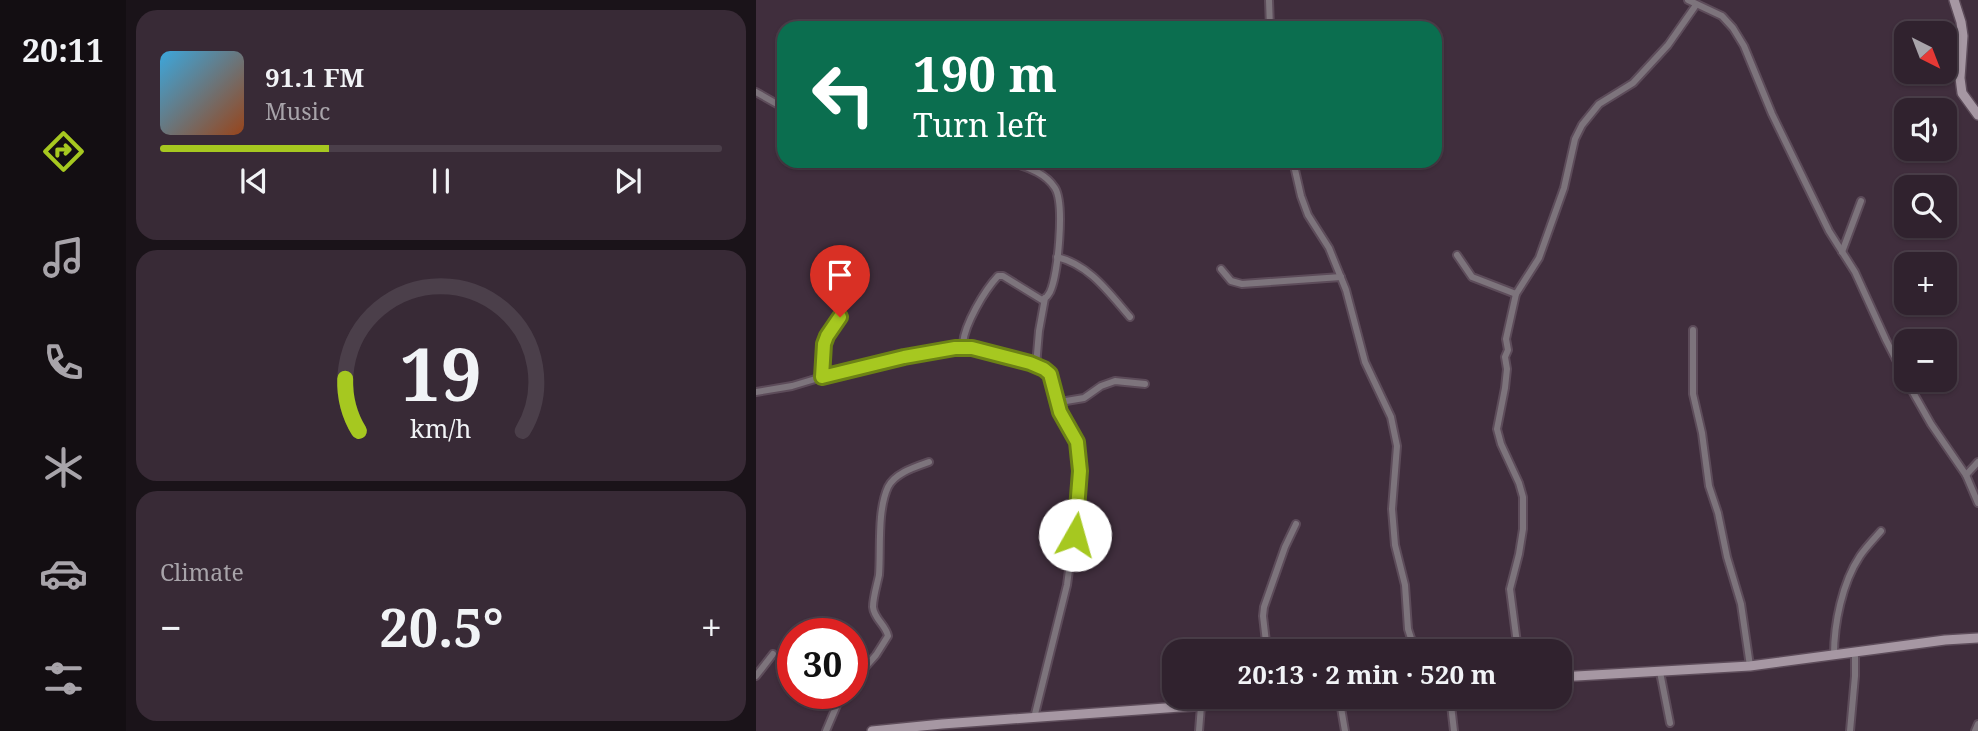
<!DOCTYPE html>
<meta charset="utf-8">
<style>
:root{--surface:#30222e;--page:#382a36;--text:#f1f3f6;--muted:#a8a4aa;--line:#4b3f4a;--accent:#a6c820}
body{margin:0;font-family:"Noto Serif",serif;background:var(--page);color:var(--text);height:100vh;display:flex;flex-direction:column;font-size:26px;white-space:nowrap}
*{box-sizing:border-box;margin:0}
p{font-size:23px;color:var(--muted)}
.icon{flex:none;width:38px;height:38px;fill:none;stroke:currentColor;stroke-width:2;stroke-linecap:round;stroke-linejoin:round}
.map{position:relative;flex:1;overflow:hidden}
.details{display:flex;flex-direction:column;gap:10px;padding:10px;background:#1a1319;width:630px}
.details>*{flex:none}
.guide{position:absolute;left:21px;top:21px;width:665px;height:147px;border-radius:21px;box-shadow:0 2px 5px #0004,0 0 0 2px var(--line);background:#0b6e4f;color:#fff;overflow:hidden}
.needle{width:46px;rotate:138deg}
.controls{position:absolute;left:1138px;top:21px;display:grid;gap:14px}
.controls a{display:grid;place-items:center;width:63px;height:63px;border-radius:14px;background:var(--surface);box-shadow:0 2px 5px #0004,0 0 0 2px var(--line);font-size:35px}
.speed{position:absolute;left:21px;top:618px;display:flex;gap:14px;font-size:35px;font-weight:700;text-align:center}
.speed>*{display:grid;place-content:center;width:91px;height:91px;border-radius:50%;background:var(--surface);box-shadow:0 2px 5px #0004,0 0 0 2px var(--line);line-height:1}
.speed .limit{border:10px solid #d22;background:#fff;color:#111}
.pin{position:absolute;display:grid;place-items:center;width:60px;height:60px;color:#fff;margin:-72px -30px;border-radius:50% 50% 50% 0;rotate:-45deg;box-shadow:0 0 7px #0007}
.pin .icon{rotate:45deg}
.me{position:absolute;width:77px;margin:-38px;rotate:7deg;stroke-linejoin:round;filter:drop-shadow(0 0 5px #0008)}
.turn{display:flex;align-items:center;gap:24px;height:147px;padding:0 21px;font-size:32px}
.turn .icon{width:91px;height:91px;stroke-width:2.5}
.turn b{display:block;font-size:49px;line-height:60px}
.big{font-size:52px;font-weight:700;line-height:1.1}
.details .widget{flex:1;display:flex;flex-direction:column;justify-content:center;gap:10px;min-width:0;padding:0 24px;border-radius:21px;background:var(--page)}
.details .dial{align-items:center;gap:0}
.dial svg{height:182px;overflow:visible;fill:none;stroke:var(--line);stroke-width:7;stroke-linecap:round;text-anchor:middle}
.dial text{fill:var(--text);stroke:none}
.song{display:flex;align-items:center;gap:21px}
.cover{width:84px;height:84px;border-radius:10px;background:linear-gradient(135deg,hsl(200 70% 55%),hsl(20 70% 35%))}
.played{height:7px;border-radius:4px;background:linear-gradient(90deg,var(--accent) 30%,var(--line) 30%)}
.keys{display:flex;justify-content:space-around;direction:ltr}
.heat{display:flex;justify-content:space-between;align-items:center;font-size:38px;direction:ltr}
.trip{position:absolute;left:406px;top:639px;width:410px;height:70px;border-radius:21px;background:var(--surface);box-shadow:0 2px 5px #0004,0 0 0 2px var(--line);font-weight:700;line-height:70px;text-align:center}
main{display:flex;flex:1;min-height:0}
.menu{display:flex;flex-direction:column;width:126px;justify-content:space-around;align-items:center;background:#130e12;color:var(--muted)}
.menu .icon{width:49px;height:49px}
.menu .active{color:var(--accent)}
.menu b{font-size:32px;color:var(--text)}
.map>svg:first-child{display:block}
.lines{fill:none;stroke-linecap:round;stroke-linejoin:round}
.street-casing{stroke:#5d4c5a;stroke-width:10}
.secondary-casing{stroke:#5d4c5a;stroke-width:12}
.street{stroke:#7d747c;stroke-width:6}
.secondary{stroke:#a697a3;stroke-width:9}
.route-casing{stroke:#6c8215;stroke-width:18}
.route{stroke:#a6c820;stroke-width:12}
</style>
<main>
<nav class="menu">
<b>20:11</b>
<svg class="icon active" aria-label="directions" viewBox="0 0 24 24"><path d="M12 3l9 9-9 9-9-9zM9 14v-3h6M13 9l2 2-2 2"/></svg>
<svg class="icon" aria-label="music" viewBox="0 0 24 24"><path d="M9 18V5l10-2v13"/><circle cx="6" cy="18" r="3"/><circle cx="16" cy="16" r="3"/></svg>
<svg class="icon" aria-label="phone" viewBox="0 0 24 24"><path d="M5 4h4l2 5-3 2q2 4 5 5l2-3 5 2v4C11 20 4 13 5 4z"/></svg>
<svg class="icon" aria-label="climate" viewBox="0 0 24 24"><path d="M12 3v18M4 7l16 10M4 17L20 7"/></svg>
<svg class="icon" aria-label="car" viewBox="0 0 24 24"><path d="M5 17H2v-5l4-1 3-4h7l3 4 3 1v5h-3M9 17h6M6 11h13"/><circle cx="7" cy="17" r="2"/><circle cx="17" cy="17" r="2"/></svg>
<svg class="icon" aria-label="filters" viewBox="0 0 24 24"><path d="M4 7h16M4 17h16"/><circle cx="9" cy="7" r="2"/><circle cx="15" cy="17" r="2"/></svg>
</nav>
<section class="details">
<div class="widget">
<div class="song"><i class="cover"></i><div><b>91.1 FM</b><p>Music</p></div></div>
<div class="played"></div>
<div class="keys"><svg class="icon" aria-label="previous" viewBox="0 0 24 24"><path d="M18 5L8 12l10 7zM5 5v14"/></svg><svg class="icon" aria-label="pause" viewBox="0 0 24 24"><path d="M8 5v14M16 5v14"/></svg><svg class="icon" aria-label="next" viewBox="0 0 24 24"><path d="M6 5l10 7-10 7zM19 5v14"/></svg></div>
</div>
<div class="widget dial"><svg viewBox="0 0 100 80">
<path d="M14 69A42 42 0 1 1 86 69"/>
<path d="M14 69A42 42 0 0 1 8 46" stroke="#a6c820"/>
<text x="50" y="56" font-size="32" font-weight="700">19</text>
<text x="50" y="72" font-size="11">km/h</text>
</svg></div>
<div class="widget"><p>Climate</p>
<div class="heat"><a>−</a><b class="big">20.5°</b><a>+</a></div>
</div>
</section>
<div class="map">
<svg width="1222" height="731" viewBox="0 0 1222 731">
<rect width="100%" height="100%" fill="#402e3d"/>
<g class="lines">
<g class="street-casing">
<g id="street">
<path d="M513,0L514,28"/>
<path d="M932,0L966,16L977,28L988,46L1016,114L1073,231L1099,272L1130,340L1150,379"/>
<path d="M0,92L28,108"/>
<path d="M537,161L545,196L552,215L573,248L590,290L609,362L635,417L641,446L636,509L639,545L649,585L652,629L659,651"/>
<path d="M1086,252L1105,201"/>
<path d="M701,255L716,277L760,294"/>
<path d="M301,257C334,265 353,293 374,317"/>
<path d="M465,269L475,281L486,284L585,277"/>
<path d="M937,330V394L946,433L953,486L962,513L971,557L985,604L994,666"/>
<path d="M214,348L207,343C209,324 228,291 242,276H247L286,300C291,297 291,297 294,292C302,275 309,204 299,188C288,171 269,167 252,161"/>
<path d="M280,366L283,331L289,298"/>
<path d="M66,377L68,344L71,336L84,317"/>
<path d="M1150,380L1175,424L1210,475L1222,503"/>
<path d="M0,392L36,386L66,377L148,357L199,348L216,349L274,363L288,369L294,374L307,419L321,442L324,471L323,495L311,585L278,718"/>
<path d="M303,405L304,402L328,398L345,386L359,381L389,384"/>
<path d="M1210,475L1222,462"/>
<path d="M511,651L507,616L508,607L529,547L540,524"/>
<path d="M762,651L754,589L763,554L767,529V497L763,483L745,444L741,429L749,388L751,369L749,357L752,350L750,339L760,294L783,258L808,188L819,139L826,125L843,104L877,83L912,45L940,5"/>
<path d="M1078,655C1078,624 1086,583 1104,556C1110,547 1118,539 1125,531"/>
<path d="M904,672L914,723"/>
<path d="M0,676L17,654"/>
<path d="M96,682L120,655L132,636C130,625 118,619 117,607C117,597 121,585 123,575C125,549 121,511 132,487C139,473 159,467 173,462"/>
<path d="M583,696L589,731"/>
<path d="M694,696L698,731"/>
<path d="M70,731L86,693"/>
<path d="M443,731L445,706"/>
<path d="M1094,731L1099,676V652"/>
<path d="M1219,731L1222,724"/>
</g>
</g>
<g class="secondary-casing">
<g id="secondary">
<path d="M1198,0L1205,22L1207,36L1204,78L1206,93L1222,115"/>
<path d="M803,677L994,666L1189,640L1222,638"/>
<path d="M116,731L186,724L577,696"/>
</g>
</g>
<use href="#street" class="street"/>
<use href="#secondary" class="secondary"/>
</g>
<g class="lines">
<g class="route-casing">
<path id="route" d="M84,317L71,336L68,344L66,377L148,357L199,348H216L274,363L288,369L294,374L304,412L321,442L324,471L319,535"/>
</g>
<use href="#route" class="route"/>
</g>
</svg>
<div class="controls">
<a><svg class="needle" viewBox="-14 -14 28 28"><path d="M0-13l5 13h-10z" fill="#e53935"/><path d="M0 13l5-13h-10z" fill="#a8a4aa"/></svg></a>
<a><svg class="icon" aria-label="sound" viewBox="0 0 24 24"><path d="M4 9h4l5-4v14l-5-4H4zM17 9q2 3 0 6"/></svg></a>
<a><svg class="icon" aria-label="search" viewBox="0 0 24 24"><circle cx="10" cy="10" r="6"/><path d="M15 15l6 6"/></svg></a>
<a>+</a>
<a>−</a>
</div>
<div class="speed"><div class="limit">30</div></div>
<div class="pin" style="left:84px;top:317px;background:#d93025"><svg class="icon" aria-label="arrive" viewBox="0 0 24 24"><path d="M6 21V4h12l-3 4 3 4H6"/></svg></div>
<svg class="me" style="left:319px;top:535px" viewBox="-20 -20 40 40"><circle r="19" fill="#fff"/><path d="M0-13L10 11 0 6-10 11z" fill="#a6c820"/></svg>
<div class="trip">20:13 · 2 min · 520 m</div>
<div class="guide">
<div class="turn"><svg class="icon" aria-label="left" viewBox="0 0 24 24"><path d="M17 20v-9H6M10 6l-5 5 5 5"/></svg><div><b>190 m</b>Turn left</div></div>
</div>
</div>
</main>
